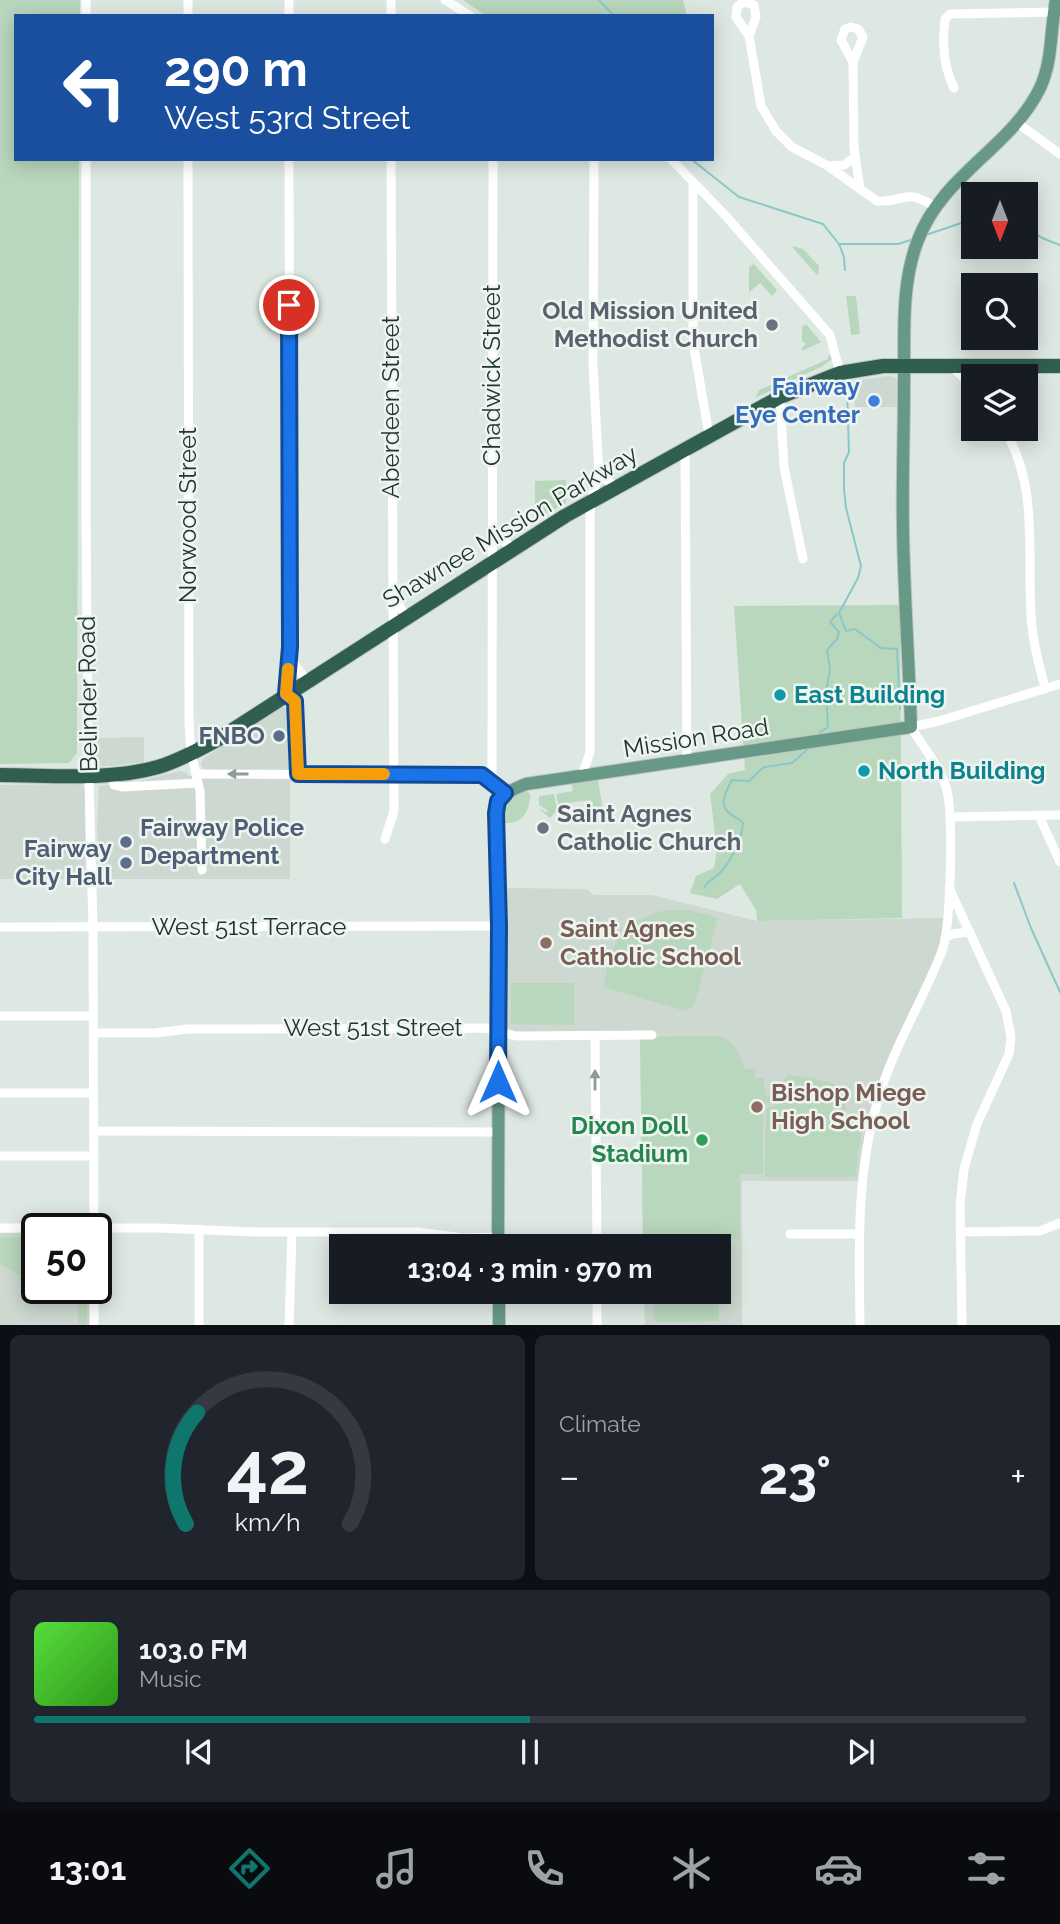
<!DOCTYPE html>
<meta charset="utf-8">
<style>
:root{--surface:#171b24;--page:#20242c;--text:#f1f3f6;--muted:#9ea1a6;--line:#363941;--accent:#0f766e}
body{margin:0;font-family:Raleway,sans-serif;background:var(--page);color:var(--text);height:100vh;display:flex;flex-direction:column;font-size:26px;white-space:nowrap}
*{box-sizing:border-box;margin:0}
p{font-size:23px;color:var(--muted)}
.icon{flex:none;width:38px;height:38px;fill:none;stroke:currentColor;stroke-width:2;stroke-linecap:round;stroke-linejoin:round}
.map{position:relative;height:1325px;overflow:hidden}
.panel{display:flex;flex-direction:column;gap:10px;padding:10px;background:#0d0f14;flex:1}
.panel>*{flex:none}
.guide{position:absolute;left:14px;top:14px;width:700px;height:147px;border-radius:0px;box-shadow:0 4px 18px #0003;background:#1a4fa0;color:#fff;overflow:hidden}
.needle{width:46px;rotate:180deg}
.fabs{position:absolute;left:961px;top:182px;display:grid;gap:14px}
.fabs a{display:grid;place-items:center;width:77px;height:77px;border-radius:0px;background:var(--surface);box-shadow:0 4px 18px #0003;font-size:35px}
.speed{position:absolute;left:21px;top:1213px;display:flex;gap:14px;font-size:35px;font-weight:700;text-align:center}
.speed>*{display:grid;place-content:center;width:91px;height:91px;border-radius:50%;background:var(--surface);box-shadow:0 4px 18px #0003;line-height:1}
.speed .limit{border:4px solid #111;border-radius:10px;background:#fff;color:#111}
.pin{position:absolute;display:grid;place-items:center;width:60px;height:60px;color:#fff;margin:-30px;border:4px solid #fff;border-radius:50%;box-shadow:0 2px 7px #0007}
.me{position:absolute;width:77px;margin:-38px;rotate:0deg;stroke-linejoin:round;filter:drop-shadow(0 0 5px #0008)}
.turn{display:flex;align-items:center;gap:24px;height:147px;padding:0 35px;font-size:32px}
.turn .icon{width:91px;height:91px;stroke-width:2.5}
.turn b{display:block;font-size:49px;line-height:60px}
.big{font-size:52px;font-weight:700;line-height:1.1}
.panel .card{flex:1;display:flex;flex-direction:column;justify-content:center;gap:10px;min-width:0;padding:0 24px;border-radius:10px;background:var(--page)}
.panel .dial{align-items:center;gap:0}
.dial svg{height:182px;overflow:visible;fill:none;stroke:var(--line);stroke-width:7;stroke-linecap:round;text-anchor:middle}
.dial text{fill:var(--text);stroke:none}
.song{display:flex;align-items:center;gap:21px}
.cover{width:84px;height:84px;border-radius:10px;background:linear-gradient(135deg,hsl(110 70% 55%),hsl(110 70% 35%))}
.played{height:7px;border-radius:4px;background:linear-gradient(90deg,var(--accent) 50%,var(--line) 50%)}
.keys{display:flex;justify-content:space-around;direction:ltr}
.heat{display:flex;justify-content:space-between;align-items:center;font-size:38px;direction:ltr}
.panel .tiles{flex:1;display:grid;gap:10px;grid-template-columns:1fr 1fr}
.card:last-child{grid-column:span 2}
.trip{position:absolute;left:329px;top:1234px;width:402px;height:70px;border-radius:0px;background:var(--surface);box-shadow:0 4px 18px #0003;font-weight:700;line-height:70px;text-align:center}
.dock{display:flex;height:112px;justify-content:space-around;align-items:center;background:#090b0e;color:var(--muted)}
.dock .icon{width:49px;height:49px}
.dock .active{color:var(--accent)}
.dock b{font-size:32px;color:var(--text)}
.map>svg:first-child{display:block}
.built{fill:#cdd8d1}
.green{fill:#b9d7bd}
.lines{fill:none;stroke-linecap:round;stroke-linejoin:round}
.stream{stroke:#8bc7c8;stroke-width:2}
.major-casing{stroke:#bcc3c0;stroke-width:14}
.highway-casing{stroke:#bcc3c0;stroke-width:16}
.minor{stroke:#fff;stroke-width:9}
.major{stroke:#679986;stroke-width:12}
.highway{stroke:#315f4f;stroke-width:14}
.oneway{fill:#909a96}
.route-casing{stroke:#114b97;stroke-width:18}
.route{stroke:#1a73e8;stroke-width:12}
.slow{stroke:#f59e0b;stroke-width:12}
.worship-dot{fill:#6b7280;stroke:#eef5f1;stroke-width:2.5}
.shop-dot{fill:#3f7fe0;stroke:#eef5f1;stroke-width:2.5}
.culture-dot{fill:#0f9aa8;stroke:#eef5f1;stroke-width:2.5}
.service-dot{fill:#5c6f8a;stroke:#eef5f1;stroke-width:2.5}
.education-dot{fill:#8d6e63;stroke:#eef5f1;stroke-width:2.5}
.leisure-dot{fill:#2e9e5b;stroke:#eef5f1;stroke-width:2.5}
.labels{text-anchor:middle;stroke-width:5;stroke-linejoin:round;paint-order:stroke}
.worship-label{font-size:24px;font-weight:bold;fill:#5b616d;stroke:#eef5f1;text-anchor:end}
.street-label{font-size:24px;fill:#21362e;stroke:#eef5f1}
.shop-label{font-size:24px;font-weight:bold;fill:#366cbe;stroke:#eef5f1;text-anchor:end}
.culture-label{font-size:24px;font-weight:bold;fill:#0d838f;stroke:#eef5f1;text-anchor:start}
.service-label{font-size:24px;font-weight:bold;fill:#4e5e75;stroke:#eef5f1;text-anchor:end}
.education-label{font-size:24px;font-weight:bold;fill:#785e54;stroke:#eef5f1;text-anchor:start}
.leisure-label{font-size:24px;font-weight:bold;fill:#27864d;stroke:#eef5f1;text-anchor:end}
</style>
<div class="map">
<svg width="1060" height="1326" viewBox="0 0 1060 1326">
<rect width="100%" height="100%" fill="#dee8e2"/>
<g class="built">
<path d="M887,376L895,377L898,381L899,407H855L851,381Z"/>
<path d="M283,707L291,711L293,716L294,768L289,770H203L201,764L204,758Z"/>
<path d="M144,737V762L111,766H98L92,761L91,738Z"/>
<path d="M180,771L187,773L189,776H277L290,779V879H99L97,828L99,786L136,782Z"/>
<path d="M80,784L84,786L85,791V879H0V785Z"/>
<path d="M504,888L587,889L593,895H652L757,921L945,918L944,938L891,1055L860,1181H742V1325H645L644,1292H719V1246H643L640,1034L507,1032L503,1026Z"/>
<path d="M0,1233H37V1288H91L92,1325H0Z"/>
</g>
<g class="green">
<path d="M0,0H80V16H16V159H79L77,753L69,763L0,764Z"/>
<path d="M463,0H683L687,16H486Z"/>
<path d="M793,246L803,249L819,266L818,276L793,248Z"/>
<path d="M754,264L777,290L772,296L760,283L749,292V267Z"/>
<path d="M846,296H856L860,334L851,335Z"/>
<path d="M806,324L821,342L802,351V347L805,346V342H802V327Z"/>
<path d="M832,355L833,358L823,366L755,398L759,390L828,359V356Z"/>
<path d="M566,480V503L535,520V481Z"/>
<path d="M900,605L902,918L757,921L756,910L740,884L717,899L690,893L696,876L714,868L717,850L710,794L728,774L745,770L734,606Z"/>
<path d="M598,780L605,823H588L583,821V814L593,812L591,800L567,803L568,808H559L556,794L573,791L572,784Z"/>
<path d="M526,790L530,794C530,811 523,824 504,823C503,807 511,795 526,790Z"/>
<path d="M554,794L557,810L550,818L540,810L541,809L545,812L549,811L539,805V796Z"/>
<path d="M666,910H689L718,918L694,1006L685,1011L604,987C611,942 619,922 666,910Z"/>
<path d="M511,983H574V1025L513,1024L511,1021Z"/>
<path d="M718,1036C735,1040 739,1054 745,1069H755V1078H764L765,1095L774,1096V1103H767L763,1107V1174H740V1239L643,1240L640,1037Z"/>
<path d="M787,1075L813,1078L842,1086L846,1114L862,1126L855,1177H765L766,1109L775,1105L776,1082L783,1081Z"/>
<path d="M25,1237C25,1254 37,1264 37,1280L34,1279V1273L32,1271H25L19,1275L0,1264V1238Z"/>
<path d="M73,1288H87V1325H78V1292L73,1291Z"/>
<path d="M654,1292H717L719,1321L657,1322L653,1317Z"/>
</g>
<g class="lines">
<g class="stream">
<path d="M599,0L614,16"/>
<path d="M691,159L739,197L823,224L839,244H898L911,240"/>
<path d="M1026,226L1042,238L1060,245"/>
<path d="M926,235L973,219"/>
<path d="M839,244L844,257L845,270"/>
<path d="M847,390L849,452L844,463V489L846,508L861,566L858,578L839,613L846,631L855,629L881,648L897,649L900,709"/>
<path d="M820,732L828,727L826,692L830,669L827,650L837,639L839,632L830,622L837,614"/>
<path d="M1014,883L1031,928L1060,992"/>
<path d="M704,888C708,880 714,879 720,873C732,859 742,840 743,823C739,818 733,817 729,813C718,803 727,790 732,780L749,781L764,767L792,763L808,749"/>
</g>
<g class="major-casing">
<g id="major">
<path d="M498,1246L499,926L496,813C500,794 509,791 526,784L911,727C909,661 904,596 903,530C902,483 904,435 904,387C905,338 900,286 918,240C943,174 1011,148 1040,88C1053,60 1050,30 1056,0"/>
<path d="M499,1292V1326"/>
</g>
</g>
<g class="highway-casing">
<path id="highway" d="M0,775C52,775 108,781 158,767C179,761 198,750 217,740L565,516L780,397L840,373L883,366H1060"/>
</g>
<g class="minor">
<path d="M445,0L470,16"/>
<path d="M86,16V0"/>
<path d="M188,16V0"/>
<path d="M289,16V0"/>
<path d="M391,16V0"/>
<path d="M749,36L756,17L754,5L743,2L737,7L736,17L749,36L761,106L776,131L792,147L828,166L877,201C906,203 902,187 934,206"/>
<path d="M853,62L863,37L858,29L851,27L845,29L841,40L853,62L854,147L860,189"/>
<path d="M954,88C943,66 942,42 945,19L950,14L1054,12"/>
<path d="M1016,122L1060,154"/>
<path d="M86,159V512L88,747L93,927L94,1228"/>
<path d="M188,159L189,722L191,753L200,791L202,870"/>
<path d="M289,159L290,647L286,694L295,701L298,774"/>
<path d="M594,159L593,366L599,473L615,487"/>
<path d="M671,159L724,214L830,335L840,373"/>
<path d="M828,166L844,165L854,158"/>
<path d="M693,182V342L709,435"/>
<path d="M952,366L973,388"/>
<path d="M780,397L784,467L803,559"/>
<path d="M1004,429C1039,486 1027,551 1031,614C1032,640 1039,664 1045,688"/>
<path d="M685,448L687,761"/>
<path d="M493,534L513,548"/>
<path d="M392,597L407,616"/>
<path d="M289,657L307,681"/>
<path d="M196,774L482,775L504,793"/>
<path d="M113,775L114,785L122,787L198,783"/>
<path d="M582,776L590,752V514L591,501L599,473"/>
<path d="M492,781L493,159"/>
<path d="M1039,816L1060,862"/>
<path d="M950,817L1060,815"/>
<path d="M385,839L394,811L391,159"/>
<path d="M949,888L1006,1011L1011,1037L1009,1054L977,1124L964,1169L960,1205L962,1326"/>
<path d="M0,927L499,926"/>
<path d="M945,938L952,934L970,932"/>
<path d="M0,1016H93"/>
<path d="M94,1033H155L188,1029H229L485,1028L516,1036L652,1035"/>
<path d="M595,1036L597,1246"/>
<path d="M0,1093H93"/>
<path d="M94,1131L498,1132"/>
<path d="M0,1156H94"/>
<path d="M0,1228H159L255,1232H418L463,1238L498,1237"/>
<path d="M199,1229V1326"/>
<path d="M960,1232L1040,1231L1060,1223"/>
<path d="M790,1234H859"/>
<path d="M94,1288V1326"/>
<path d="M597,1292V1326"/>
<path d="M289,1326L292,1232"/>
<path d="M860,1326C859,1250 856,1176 877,1103C892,1049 922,1003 942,951C951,927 954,812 946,787C939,765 922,746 911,727L939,721L1060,684"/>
</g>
<use href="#major" class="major"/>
<use href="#highway" class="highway"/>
</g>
<defs><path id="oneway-solid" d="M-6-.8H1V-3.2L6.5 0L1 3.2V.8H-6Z" transform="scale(1.75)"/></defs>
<g class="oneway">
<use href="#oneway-solid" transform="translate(238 774) rotate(-180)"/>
<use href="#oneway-solid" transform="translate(595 1080) rotate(-90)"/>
</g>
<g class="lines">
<g class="route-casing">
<path id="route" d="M289,305L290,647L286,694L295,701L298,774L482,775L505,793L498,801L496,813L499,926L498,1082"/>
</g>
<use href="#route" class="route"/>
<path class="slow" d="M288,669L286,694L295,701L298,774H384"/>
</g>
<g class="worship-dot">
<circle cx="772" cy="325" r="7"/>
<circle cx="543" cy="828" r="7"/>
</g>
<circle class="shop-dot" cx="874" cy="401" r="7"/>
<g class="culture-dot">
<circle cx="780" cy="695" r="7"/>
<circle cx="864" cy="771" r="7"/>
</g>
<g class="service-dot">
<circle cx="279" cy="736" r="7"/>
<circle cx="126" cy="842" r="7"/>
<circle cx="126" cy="863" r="7"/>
</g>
<g class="education-dot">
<circle cx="546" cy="943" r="7"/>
<circle cx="757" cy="1107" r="7"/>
</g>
<circle class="leisure-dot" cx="702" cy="1140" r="7"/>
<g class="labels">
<g class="worship-label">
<text x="758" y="319">Old Mission United<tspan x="758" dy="28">Methodist Church</tspan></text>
<text x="557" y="822" text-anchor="start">Saint Agnes<tspan x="557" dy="28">Catholic Church</tspan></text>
</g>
<g class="street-label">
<text transform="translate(492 375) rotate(-90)" y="8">Chadwick Street</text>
<text transform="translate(391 407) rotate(-90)" y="8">Aberdeen Street</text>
<text transform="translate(188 515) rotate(-90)" y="8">Norwood Street</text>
<text transform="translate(510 527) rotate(-31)" y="8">Shawnee Mission Parkway</text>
<text transform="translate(88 694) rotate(-91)" y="8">Belinder Road</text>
<text transform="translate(696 738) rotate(-9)" y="8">Mission Road</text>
<text x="249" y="935">West 51st Terrace</text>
<text x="373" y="1036">West 51st Street</text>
</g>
<g class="shop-label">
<text x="860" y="395">Fairway<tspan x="860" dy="28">Eye Center</tspan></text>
</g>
<g class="culture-label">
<text x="794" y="703">East Building</text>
<text x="878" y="779">North Building</text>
</g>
<g class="service-label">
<text x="265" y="744">FNBO</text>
<text x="140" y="836" text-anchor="start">Fairway Police<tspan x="140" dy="28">Department</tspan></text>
<text x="112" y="857">Fairway<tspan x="112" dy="28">City Hall</tspan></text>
</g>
<g class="education-label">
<text x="560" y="937">Saint Agnes<tspan x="560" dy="28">Catholic School</tspan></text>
<text x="771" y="1101">Bishop Miege<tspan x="771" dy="28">High School</tspan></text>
</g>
<g class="leisure-label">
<text x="688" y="1134">Dixon Doll<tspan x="688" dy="28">Stadium</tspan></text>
</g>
</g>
</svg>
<div class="fabs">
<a><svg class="needle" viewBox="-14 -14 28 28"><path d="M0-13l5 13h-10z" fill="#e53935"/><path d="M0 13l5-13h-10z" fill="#9ea1a6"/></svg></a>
<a><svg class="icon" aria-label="search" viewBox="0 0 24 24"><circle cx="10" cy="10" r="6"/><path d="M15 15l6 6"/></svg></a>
<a><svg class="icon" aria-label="layers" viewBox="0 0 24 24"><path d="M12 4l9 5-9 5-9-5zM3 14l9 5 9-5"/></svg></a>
</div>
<div class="speed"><div class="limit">50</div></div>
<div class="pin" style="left:289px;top:305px;background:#d93025"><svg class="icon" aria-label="arrive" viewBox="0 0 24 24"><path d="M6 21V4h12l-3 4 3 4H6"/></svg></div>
<svg class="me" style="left:498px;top:1082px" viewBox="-20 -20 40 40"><path d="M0-17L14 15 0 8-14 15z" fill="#1a73e8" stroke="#fff" stroke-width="4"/></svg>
<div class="trip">13:04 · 3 min · 970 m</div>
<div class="guide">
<div class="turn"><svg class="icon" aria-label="left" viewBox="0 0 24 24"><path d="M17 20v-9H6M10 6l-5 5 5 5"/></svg><div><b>290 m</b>West 53rd Street</div></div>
</div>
</div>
<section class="panel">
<div class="tiles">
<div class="card dial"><svg viewBox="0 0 100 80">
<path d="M14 69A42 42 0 1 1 86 69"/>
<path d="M14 69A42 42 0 0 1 19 20" stroke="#0f766e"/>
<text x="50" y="56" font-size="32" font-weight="700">42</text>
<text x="50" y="72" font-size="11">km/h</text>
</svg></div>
<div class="card"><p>Climate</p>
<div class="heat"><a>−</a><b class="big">23°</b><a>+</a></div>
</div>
<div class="card">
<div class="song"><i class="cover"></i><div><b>103.0 FM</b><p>Music</p></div></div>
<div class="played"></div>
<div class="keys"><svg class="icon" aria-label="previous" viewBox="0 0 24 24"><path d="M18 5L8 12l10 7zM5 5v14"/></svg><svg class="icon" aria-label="pause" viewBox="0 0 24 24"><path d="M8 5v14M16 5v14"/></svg><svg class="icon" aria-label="next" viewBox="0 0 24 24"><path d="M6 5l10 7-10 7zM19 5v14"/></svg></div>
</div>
</div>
</section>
<nav class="dock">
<b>13:01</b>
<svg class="icon active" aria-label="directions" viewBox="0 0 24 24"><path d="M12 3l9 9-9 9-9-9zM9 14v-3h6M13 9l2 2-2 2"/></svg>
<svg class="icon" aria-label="music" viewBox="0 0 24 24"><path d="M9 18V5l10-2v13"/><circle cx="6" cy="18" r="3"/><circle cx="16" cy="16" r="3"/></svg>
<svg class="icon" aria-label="phone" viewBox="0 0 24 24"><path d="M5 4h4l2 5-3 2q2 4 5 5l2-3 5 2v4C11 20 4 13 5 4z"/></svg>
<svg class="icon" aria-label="climate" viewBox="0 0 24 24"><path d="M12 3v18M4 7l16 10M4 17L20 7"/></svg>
<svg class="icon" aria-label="car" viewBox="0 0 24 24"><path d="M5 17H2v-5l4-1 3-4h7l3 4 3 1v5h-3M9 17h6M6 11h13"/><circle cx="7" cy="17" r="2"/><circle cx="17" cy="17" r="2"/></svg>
<svg class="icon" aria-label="filters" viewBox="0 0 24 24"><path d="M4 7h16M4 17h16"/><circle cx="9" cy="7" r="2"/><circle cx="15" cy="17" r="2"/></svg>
</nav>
